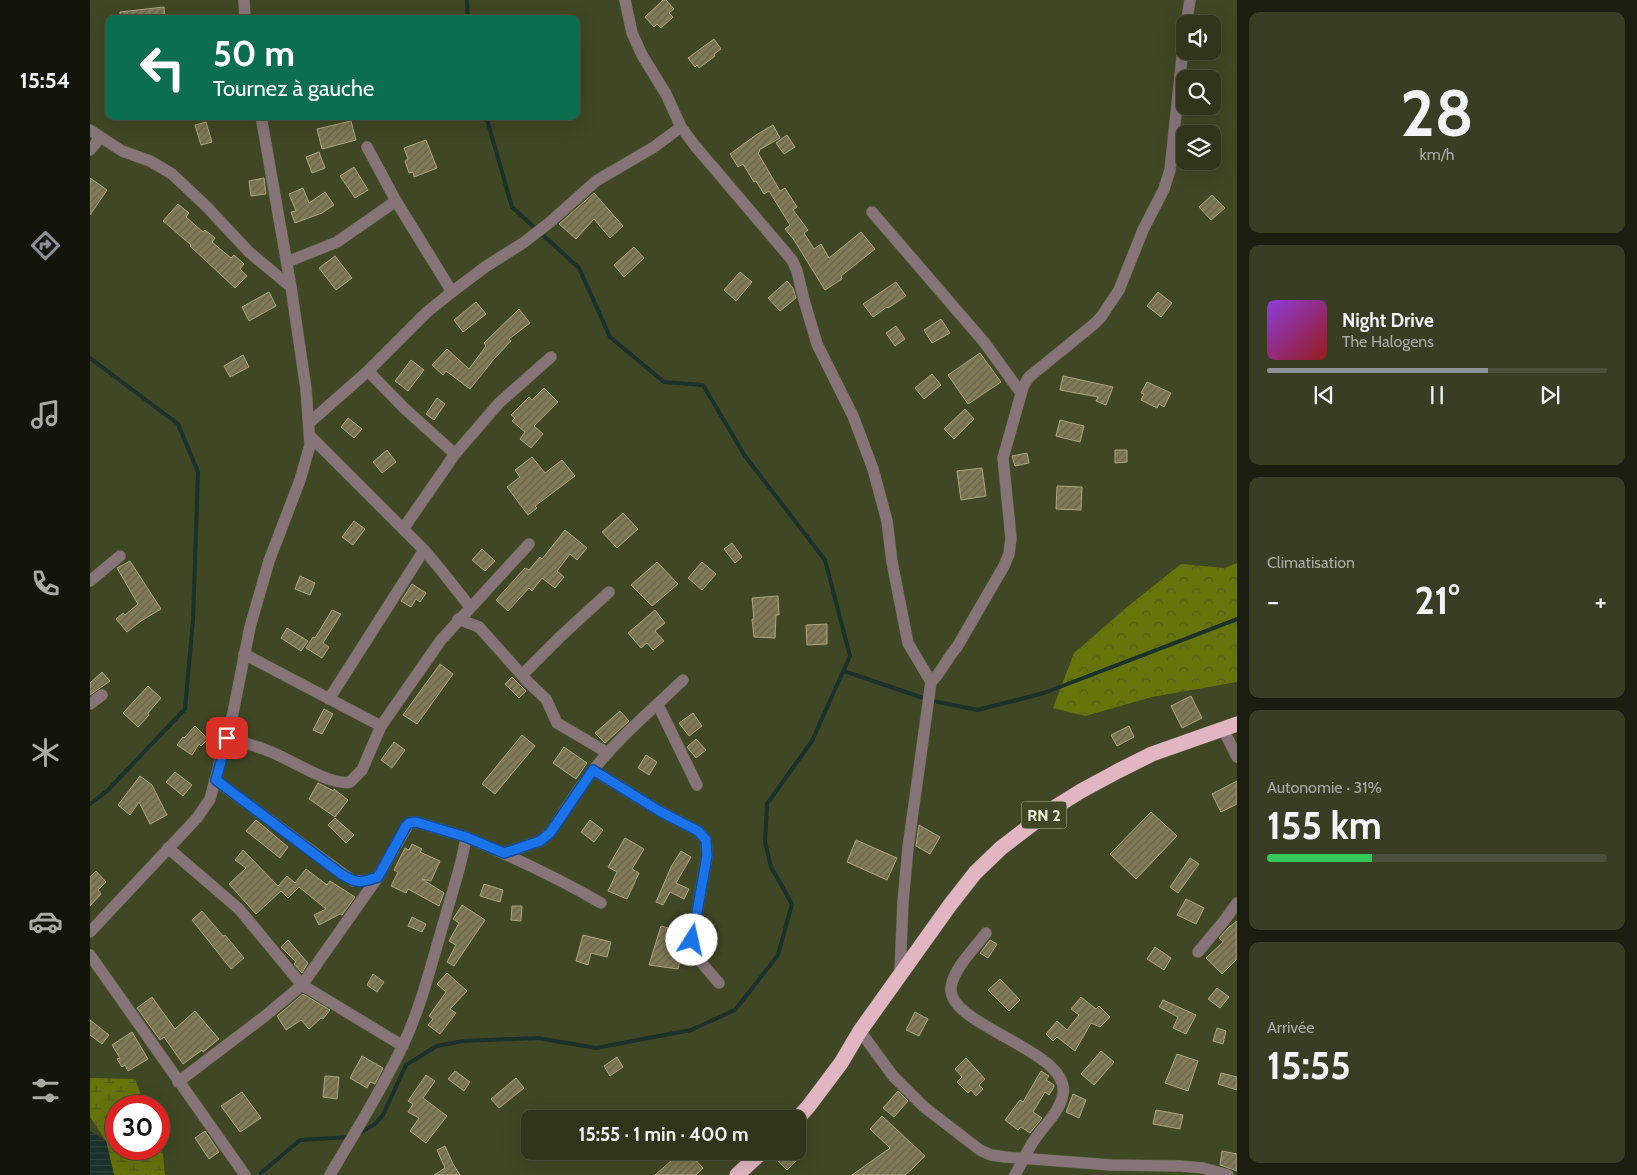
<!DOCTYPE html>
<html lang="fr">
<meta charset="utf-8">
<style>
:root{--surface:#30351b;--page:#383d24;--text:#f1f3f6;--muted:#a8aba3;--line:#4b503a;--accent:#8c9099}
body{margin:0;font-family:Cabin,sans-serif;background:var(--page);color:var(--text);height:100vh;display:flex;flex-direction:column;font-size:19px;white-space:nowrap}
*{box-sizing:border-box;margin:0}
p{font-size:16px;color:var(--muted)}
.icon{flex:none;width:28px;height:28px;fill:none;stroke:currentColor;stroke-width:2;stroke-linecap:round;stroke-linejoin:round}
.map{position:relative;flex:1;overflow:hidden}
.side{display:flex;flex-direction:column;gap:12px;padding:12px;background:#1a1d0f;width:400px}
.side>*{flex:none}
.guide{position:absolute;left:15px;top:15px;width:475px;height:105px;border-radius:10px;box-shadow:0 5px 20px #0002,0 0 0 1px var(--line);background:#0b6e4f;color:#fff;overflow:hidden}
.tools{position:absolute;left:1086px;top:15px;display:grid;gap:10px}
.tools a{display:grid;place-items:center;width:45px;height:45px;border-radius:10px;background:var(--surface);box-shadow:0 5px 20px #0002,0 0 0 1px var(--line);font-size:25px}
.speed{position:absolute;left:15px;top:1095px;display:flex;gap:10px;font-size:25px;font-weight:700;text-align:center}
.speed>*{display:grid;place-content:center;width:65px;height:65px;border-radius:50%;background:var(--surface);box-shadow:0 5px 20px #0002,0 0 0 1px var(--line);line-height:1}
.speed .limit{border:8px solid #d22;background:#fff;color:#111}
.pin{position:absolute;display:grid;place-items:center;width:42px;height:42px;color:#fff;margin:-21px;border-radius:10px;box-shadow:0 2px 8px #0006}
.me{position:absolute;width:55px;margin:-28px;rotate:10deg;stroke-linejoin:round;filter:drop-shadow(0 0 4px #0008)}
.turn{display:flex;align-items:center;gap:18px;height:105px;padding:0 25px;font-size:22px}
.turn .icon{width:65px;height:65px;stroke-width:2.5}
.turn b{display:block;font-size:35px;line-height:42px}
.big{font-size:38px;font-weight:700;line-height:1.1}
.side .widget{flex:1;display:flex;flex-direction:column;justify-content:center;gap:8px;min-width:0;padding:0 18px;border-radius:10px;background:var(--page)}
.side .dial{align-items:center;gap:0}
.dial b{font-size:65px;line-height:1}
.song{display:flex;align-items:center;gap:15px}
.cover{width:60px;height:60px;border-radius:8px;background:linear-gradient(135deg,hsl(270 70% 55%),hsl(0 70% 35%))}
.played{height:5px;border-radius:2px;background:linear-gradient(90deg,var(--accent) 65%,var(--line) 65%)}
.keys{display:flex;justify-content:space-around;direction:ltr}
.heat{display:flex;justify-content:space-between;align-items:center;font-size:28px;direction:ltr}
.charge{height:8px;border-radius:4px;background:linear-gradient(90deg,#34c759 31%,var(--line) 0)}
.trip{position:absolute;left:431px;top:1110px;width:285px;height:50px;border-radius:10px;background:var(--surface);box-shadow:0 5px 20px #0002,0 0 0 1px var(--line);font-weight:700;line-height:50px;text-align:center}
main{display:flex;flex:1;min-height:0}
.tab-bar{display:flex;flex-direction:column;width:90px;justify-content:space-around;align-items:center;background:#13150b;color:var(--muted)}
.tab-bar .icon{width:35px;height:35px}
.tab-bar .selected{color:var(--accent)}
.tab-bar b{font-size:22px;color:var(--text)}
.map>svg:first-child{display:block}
.forest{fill:url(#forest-crowns)}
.wetland{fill:url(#wetland-marsh)}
.water{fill:url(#water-rules)}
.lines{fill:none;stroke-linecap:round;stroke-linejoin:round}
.stream{stroke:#1b312c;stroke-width:4}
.building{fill:url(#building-hatch);stroke:#aea680}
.street-casing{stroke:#5c6342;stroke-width:12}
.highway-casing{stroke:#5c6342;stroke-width:16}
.street{stroke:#867479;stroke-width:11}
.highway{stroke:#e1b5c2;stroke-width:15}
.route-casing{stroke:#114b97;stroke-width:12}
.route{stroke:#1a73e8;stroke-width:9}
.labels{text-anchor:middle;stroke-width:5;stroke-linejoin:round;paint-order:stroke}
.shield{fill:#404724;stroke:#babfa7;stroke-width:1}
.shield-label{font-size:16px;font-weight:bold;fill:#eef3df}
</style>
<main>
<nav class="tab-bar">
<b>15:54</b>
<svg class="icon selected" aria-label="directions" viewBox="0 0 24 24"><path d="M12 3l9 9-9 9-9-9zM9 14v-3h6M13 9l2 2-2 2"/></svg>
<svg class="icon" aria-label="music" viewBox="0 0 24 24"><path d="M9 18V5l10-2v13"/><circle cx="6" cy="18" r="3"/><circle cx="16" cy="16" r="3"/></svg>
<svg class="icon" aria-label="phone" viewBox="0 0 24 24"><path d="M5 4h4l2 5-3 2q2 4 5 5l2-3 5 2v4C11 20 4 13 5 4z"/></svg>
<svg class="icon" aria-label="climate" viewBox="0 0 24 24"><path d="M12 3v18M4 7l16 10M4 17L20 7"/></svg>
<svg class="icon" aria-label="car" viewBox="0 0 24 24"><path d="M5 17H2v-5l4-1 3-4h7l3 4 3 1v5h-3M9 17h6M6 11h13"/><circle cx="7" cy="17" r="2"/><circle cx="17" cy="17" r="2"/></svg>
<svg class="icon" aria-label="filters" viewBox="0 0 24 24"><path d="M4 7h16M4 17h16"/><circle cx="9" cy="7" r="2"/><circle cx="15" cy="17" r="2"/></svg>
</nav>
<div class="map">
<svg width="1147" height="1175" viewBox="0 0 1147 1175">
<defs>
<pattern id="forest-crowns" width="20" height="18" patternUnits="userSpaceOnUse" patternTransform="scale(1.25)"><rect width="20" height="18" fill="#667409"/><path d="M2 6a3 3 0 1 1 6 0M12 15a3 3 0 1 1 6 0" fill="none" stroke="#555c29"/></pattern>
<pattern id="wetland-marsh" width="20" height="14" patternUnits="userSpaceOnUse" patternTransform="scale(1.25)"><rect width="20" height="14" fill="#667409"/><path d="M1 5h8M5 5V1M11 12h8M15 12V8" fill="none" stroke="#555c29"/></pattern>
<pattern id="water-rules" width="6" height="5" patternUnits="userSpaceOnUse" patternTransform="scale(1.25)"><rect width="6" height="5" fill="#1b312c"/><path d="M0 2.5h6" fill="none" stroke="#314540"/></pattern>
<pattern id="building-hatch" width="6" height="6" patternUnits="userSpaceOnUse" patternTransform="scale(1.25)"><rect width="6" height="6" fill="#817a55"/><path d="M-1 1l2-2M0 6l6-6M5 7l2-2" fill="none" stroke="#67644d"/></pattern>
</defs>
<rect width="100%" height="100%" fill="#404724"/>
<path class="forest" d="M1147,563V682L1062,697L995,716L963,708L984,653L1037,607L1091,564L1135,568Z"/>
<path class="wetland" d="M0,1078L45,1079L55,1106H26V1149H69V1143L73,1155L75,1175H24L16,1141L0,1117Z"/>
<path class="water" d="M0,1131L16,1141L24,1175H0Z"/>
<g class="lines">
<g class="stream">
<path d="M377,0L378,19"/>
<path d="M0,358L88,424L108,472L103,620L95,709L17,791L0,804"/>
<path d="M754,671L839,700L887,710L954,693L1147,619"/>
<path d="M268,1134L285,1124L293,1115L316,1065L347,1046L373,1041L448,1038L506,1048L601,1030L645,1010L688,955L702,904L681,867L675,842L677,804L722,741L760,656L735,560L655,456L613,385L574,382L520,337L489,268L422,207L396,116"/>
<path d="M171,1173L210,1140L260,1137"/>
</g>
</g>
<g class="building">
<path d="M573,0H576L584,9L579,13L583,17L571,28L567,24L564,27L555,17Z"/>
<path d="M74,7L75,19H30V12Z"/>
<path d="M624,39L631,49L624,54L625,56L609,68L607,65L605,67L598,58Z"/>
<path d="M261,121L266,140L232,149L227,129Z"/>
<path d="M116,122L122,142L111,145L105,125Z"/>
<path d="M683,125L690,138L669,150L670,151L668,153L690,191L695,188L707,207L703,210L718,230L714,233L724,249L731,244L739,258L771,232L785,249L751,276L752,279L735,290L704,240L695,229L700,225L679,191L674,194L666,181L664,182L653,164L648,167L640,154L666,135Z"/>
<path d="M697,135L705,147L694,154L686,143Z"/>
<path d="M336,140L347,168L324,177L323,172L319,173L315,161L318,159L314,148Z"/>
<path d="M229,152L235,168L222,173L216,157Z"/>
<path d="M264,167L278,190L265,198L250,176Z"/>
<path d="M0,178L17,190L0,215Z"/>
<path d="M174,178L176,194L161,196L159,181Z"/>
<path d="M213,188L219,203L235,192L244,205L232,213L205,223L201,212L206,211L199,194Z"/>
<path d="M504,193L533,226L520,238L504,219L486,239L469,224Z"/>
<path d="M1122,195L1135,208L1121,220L1109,207Z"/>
<path d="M88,204L99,213L96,217L113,232L115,230L125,238L122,242L141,258L144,255L154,264L150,269L157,276L145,288L100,246L101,245L73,221Z"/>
<path d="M544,247L554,258L534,277L524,265Z"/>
<path d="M245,256L262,278L246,290L229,268Z"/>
<path d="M650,272L662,282L646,301L634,290Z"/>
<path d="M697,281L703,288L706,298L690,311L678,298Z"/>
<path d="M806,282L816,296L798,308L797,307L783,317L773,304Z"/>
<path d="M179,292L186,306L159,321L152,307Z"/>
<path d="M1068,292L1082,303L1071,317L1057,306Z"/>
<path d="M386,302L396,314L373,332L364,320Z"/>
<path d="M429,309L440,323L419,339L421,341L404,359L380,389L356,371L353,375L342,365L357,349L379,369L396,346L394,343Z"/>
<path d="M851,319L860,333L842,343L834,330Z"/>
<path d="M806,326L815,339L805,346L796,333Z"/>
<path d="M890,353L911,382L878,404L858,375Z"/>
<path d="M153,355L159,367L140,377L134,366Z"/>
<path d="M321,360L334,370L318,391L305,381Z"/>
<path d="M842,374L851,385L834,399L825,388Z"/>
<path d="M973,376L1023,387L1016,405L1006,401L1008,397L970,390Z"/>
<path d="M1057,382L1081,393L1074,407L1069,404L1067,408L1051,400L1054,394L1051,393Z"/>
<path d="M454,388L468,402L444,426L453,434L441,448L430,439L435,432L422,421L425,418L421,415L439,397L442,400Z"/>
<path d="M347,398L355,404L344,420L336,414Z"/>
<path d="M875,409L884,419L864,439L854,429Z"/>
<path d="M258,418L272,429L264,438L251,427Z"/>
<path d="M970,420L994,426L990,442L966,436Z"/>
<path d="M297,450L306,462L292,473L283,462Z"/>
<path d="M1025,450H1037V462L1025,463Z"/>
<path d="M937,453L939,463L925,466L922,456Z"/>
<path d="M442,457L455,473L472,460L485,476L445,506L447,508L438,515L417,487L430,477L425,470Z"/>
<path d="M892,468L896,496L871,500L867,471Z"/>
<path d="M967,486L992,487L991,510L966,509Z"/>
<path d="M533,513L548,529L527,548L512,532Z"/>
<path d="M264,521L275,529L263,545L252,537Z"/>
<path d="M475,530L497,548L487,560L480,554L467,571L474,577L465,588L452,578L442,591L439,588L418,611L406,600L435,568L439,570L450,557L452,559Z"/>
<path d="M642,543L652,557L645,563L634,549Z"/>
<path d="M392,549L405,561L395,571L382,560Z"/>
<path d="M40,561L71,609L51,621L37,632L26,619L33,613L35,615L48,604L27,568Z"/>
<path d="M567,562L588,584L562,606L541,585Z"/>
<path d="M612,562L626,574L612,590L598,578Z"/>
<path d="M210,576L225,583L220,595L205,589Z"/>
<path d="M322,584L336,593L330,602L326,599L321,607L311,601Z"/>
<path d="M688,596L689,615H686L685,638L664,637L662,619H664L662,598Z"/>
<path d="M242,610L251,614L233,643L239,647L232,658L216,648L223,637L225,638Z"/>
<path d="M565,610L575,623L565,631L574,641L563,650L557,643L551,648L538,633Z"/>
<path d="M737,624V644L717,645L716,625Z"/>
<path d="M197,628L218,641L211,651L191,638Z"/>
<path d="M350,664L363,674L327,724L313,715Z"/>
<path d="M12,672L20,681L0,695V683Z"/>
<path d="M422,677L436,691L429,698L415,684Z"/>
<path d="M58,686L71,698L58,713L59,715L48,727L33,713Z"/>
<path d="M1101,696L1112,718L1092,728L1081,706Z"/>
<path d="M234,709L243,714L232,734L223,730Z"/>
<path d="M530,711L539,721L515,743L505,733Z"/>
<path d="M603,713L612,726L599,736L589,723Z"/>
<path d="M105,726L118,739L111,746L109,744L102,755L87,745L93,737L94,738Z"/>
<path d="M1039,726L1044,737L1027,746L1021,735Z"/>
<path d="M432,735L445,746L405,794L392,784Z"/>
<path d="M606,739L616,750L606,758L597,747Z"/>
<path d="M304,742L315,750L302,768L291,760Z"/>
<path d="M474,747L497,763L486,779L463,763Z"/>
<path d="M556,755L567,762L559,775L548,768Z"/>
<path d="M85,772L102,785L93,796L76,782Z"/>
<path d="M50,776L62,785L77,815L60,824L49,802L40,815L28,805Z"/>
<path d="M1147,781V804L1131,812L1122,794Z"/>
<path d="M228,783L244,791V789L258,800L245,817L219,799Z"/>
<path d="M1061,812L1087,836L1046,879L1020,854Z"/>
<path d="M245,818L264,835L256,843L238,825Z"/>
<path d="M166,820L198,847L190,858L156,831Z"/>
<path d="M500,820L513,830L504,842L491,832Z"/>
<path d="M829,825L850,837L840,854L826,846Z"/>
<path d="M535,838L554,849L542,869L549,873L537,899L518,891L527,872L518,867Z"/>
<path d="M766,840L807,858L797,880L757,862Z"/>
<path d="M322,844L332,849L330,852L350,861L341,881L332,879L354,893L349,906L318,889L316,893L301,886L308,872L304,870L315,848L319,850Z"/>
<path d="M153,850L188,886L197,876L205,883L216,869L237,885L240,881L265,897L252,915L250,914L229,925L224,915L236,909L209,887L198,898L191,891L166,914L139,884L156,868L145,860Z"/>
<path d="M591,851L601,857L586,883L599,889L594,899L580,892L573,905L566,902L581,867Z"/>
<path d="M1100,858L1109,864L1088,893L1080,887Z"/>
<path d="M6,871L16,882L8,890L11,894L0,906V877Z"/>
<path d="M394,884L413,890L410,902L390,896Z"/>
<path d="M1096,899L1114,908L1106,924L1087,915Z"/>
<path d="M372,905L395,920L364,966L357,962L366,945L359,941L369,923L363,919Z"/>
<path d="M422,906H432L431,921L421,920Z"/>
<path d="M112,911L133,936L135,935L154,958L141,969L102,920Z"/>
<path d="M322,917L336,924L332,932L318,926Z"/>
<path d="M1147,921V959L1132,974L1116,958L1133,942L1129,938L1139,927Z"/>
<path d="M571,926L596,933L588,969L559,965Z"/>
<path d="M493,935L521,942L517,957L501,953L498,965L486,961Z"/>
<path d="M198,940L218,963L212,973L204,964L206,962L191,947Z"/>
<path d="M900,940L907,944L898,958L890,953Z"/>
<path d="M1065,947L1081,958L1074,970L1057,959Z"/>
<path d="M357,973L377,991L360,1009L366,1013L350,1034L338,1025L343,1019L339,1016L356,992L347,984Z"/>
<path d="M283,974L294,982L287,992L277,985Z"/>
<path d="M910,979L930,1000L919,1011L898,990Z"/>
<path d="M1127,988L1139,997L1130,1008L1118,999Z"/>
<path d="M213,994L240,1010L233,1019L231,1018L219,1029L211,1020L196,1030L187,1016Z"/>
<path d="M62,997L85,1029L105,1011L129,1039L113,1052L112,1050L93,1064L74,1037L70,1040L47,1008Z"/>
<path d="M991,997L1006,1009L1009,1006L1020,1017L1010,1027L1001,1023L985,1051L967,1037L963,1041L956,1034L967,1021L977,1030L989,1015L981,1009Z"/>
<path d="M1073,1000L1106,1015L1096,1034L1083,1028L1088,1017L1069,1007Z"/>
<path d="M825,1012L838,1019L829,1036L816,1030Z"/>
<path d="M0,1020L19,1035L12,1044L0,1035Z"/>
<path d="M1127,1028L1136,1031L1133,1044L1123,1041Z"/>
<path d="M42,1032L58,1059L38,1071L35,1065L32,1067L27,1059L30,1058L22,1045Z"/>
<path d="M1011,1051L1024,1062L1004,1085L991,1074Z"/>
<path d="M1087,1054L1108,1061L1098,1091L1075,1083Z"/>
<path d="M272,1056L293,1068L285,1084L280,1082L277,1088L260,1078Z"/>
<path d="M527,1057L533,1067L520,1076L514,1066Z"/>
<path d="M876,1058L895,1079L889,1085L893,1089L886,1096L881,1090L878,1093L867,1082L872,1077L865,1069Z"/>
<path d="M365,1071L380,1082L374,1091L358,1079Z"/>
<path d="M951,1071L959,1076L956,1080L964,1085V1087L959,1095L955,1092L943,1112L952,1118L940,1133L931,1127L928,1130L915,1120L930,1100L933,1102Z"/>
<path d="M1131,1073L1147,1077V1090L1128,1084Z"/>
<path d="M336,1075L345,1081L333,1098L357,1116L336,1143L320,1131L329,1118L318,1112L323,1104L318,1101Z"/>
<path d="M235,1076L249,1077L247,1099L233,1097Z"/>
<path d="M426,1078L434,1088L409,1108L401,1099Z"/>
<path d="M808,1091L818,1101L804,1117L793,1108Z"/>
<path d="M152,1092L171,1118L150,1132L131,1106Z"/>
<path d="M983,1094L996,1100L989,1118L976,1112Z"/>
<path d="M1066,1110L1093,1115L1090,1129L1063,1124Z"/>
<path d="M792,1116L835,1156L822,1169L815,1175H762L800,1148L780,1129Z"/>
<path d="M115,1131L129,1152L119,1159L105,1138Z"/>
<path d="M355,1146L363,1164L370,1175H344L355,1168L347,1150Z"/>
<path d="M574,1151H592L598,1158L601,1155L613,1168L606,1175H565L582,1160Z"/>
<path d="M699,1151H704L710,1157L697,1170L688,1161Z"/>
<path d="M1132,1151L1147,1154V1171L1130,1165Z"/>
</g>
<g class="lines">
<g class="street-casing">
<g id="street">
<path d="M154,0L155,19"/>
<path d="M535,0L542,33L552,55L576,94L591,127L606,147L702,260L707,271L714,300L727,344L763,416L783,469L797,521L802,562L818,643L841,682"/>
<path d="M1096,24L1100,0"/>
<path d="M0,130L32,151L60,161L82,174L117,207L159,252L201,287"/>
<path d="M277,147L306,201L362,292"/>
<path d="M0,150L10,138"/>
<path d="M782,212L894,342L931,393"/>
<path d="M197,262L247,242L306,201"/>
<path d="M278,371L314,408L365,454"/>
<path d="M219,423L278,371L337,312L362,292L395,267L433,243L459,223L506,181L564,147L591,127"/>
<path d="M220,436L334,550L351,570L380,607"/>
<path d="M313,529L365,454L384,432L409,403L461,357"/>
<path d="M0,581L30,556"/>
<path d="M368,619L389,627L439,683L456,699L467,723L518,753"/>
<path d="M154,654L291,726"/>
<path d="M432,675L471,636L519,592"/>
<path d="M239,699L334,550"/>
<path d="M0,704L12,695"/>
<path d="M568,705L607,785"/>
<path d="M1133,729L1147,757"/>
<path d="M137,738C152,742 167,746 181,752C202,760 240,786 260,782L272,770L291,726L351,640L439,544"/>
<path d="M503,770L571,812L608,831L616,840L617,856L602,940C604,958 618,970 629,983"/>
<path d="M125,780L263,881H274L288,877"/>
<path d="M376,837C423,857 468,878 511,903"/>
<path d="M78,848L149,909L212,985L313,1046"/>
<path d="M414,853L450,841L460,833C474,812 488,789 504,769C530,736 563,709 593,680"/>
<path d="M0,932L107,818L120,799L143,713L160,627L179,561L210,480L220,445L216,389L201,287L171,116"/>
<path d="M896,933C884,949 864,968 861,987C856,1026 981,1050 973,1094C970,1112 955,1124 945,1139C937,1150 932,1163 925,1175"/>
<path d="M1108,952L1134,921L1147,903"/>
<path d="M0,955L155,1175"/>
<path d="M810,972L813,902L818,848L841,682C852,672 857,658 867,647L914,566L919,554L921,538L913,458L933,387L939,377L1003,325L1011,317L1029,290L1053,230L1074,189L1080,170L1095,29"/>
<path d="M770,1031L803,1076L834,1107L890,1150L901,1155L915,1157L1021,1165L1090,1166L1113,1168L1138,1175"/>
<path d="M88,1082L175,1016L212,985L288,877L319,823L326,822L376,837C372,865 362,892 355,918C342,961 332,1005 313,1045C292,1090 265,1132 240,1175"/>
</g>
</g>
<g class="highway-casing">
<g id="highway">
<path d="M707,1119L718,1107L751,1063L770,1031L860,905L885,873L911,848L962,809L991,791L1028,771L1062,754L1147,724"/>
<path d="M647,1175L673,1151"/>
</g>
</g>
<use href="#street" class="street"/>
<use href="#highway" class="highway"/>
</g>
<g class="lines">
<g class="route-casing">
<path id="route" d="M137,738L126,780L251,874C267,884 270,883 288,877L316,826L319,823L326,822L376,837L414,853L450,841L460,833L503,770L571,812L608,831L616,840L617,856L602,940"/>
</g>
<use href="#route" class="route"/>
</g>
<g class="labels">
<rect class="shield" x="931.5" y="801.5" width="45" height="27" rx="4"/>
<g class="shield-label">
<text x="954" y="821">RN 2</text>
</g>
</g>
</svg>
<div class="tools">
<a><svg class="icon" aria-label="sound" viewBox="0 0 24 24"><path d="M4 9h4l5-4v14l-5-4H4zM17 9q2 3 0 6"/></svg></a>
<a><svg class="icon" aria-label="search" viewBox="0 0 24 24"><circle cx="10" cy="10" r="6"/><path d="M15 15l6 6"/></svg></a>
<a><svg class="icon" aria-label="layers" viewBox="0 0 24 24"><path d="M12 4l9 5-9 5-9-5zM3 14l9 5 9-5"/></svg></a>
</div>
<div class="speed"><div class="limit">30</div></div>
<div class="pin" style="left:137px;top:738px;background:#d93025"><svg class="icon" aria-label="arrive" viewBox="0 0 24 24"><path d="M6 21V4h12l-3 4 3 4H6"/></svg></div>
<svg class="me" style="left:602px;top:940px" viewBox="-20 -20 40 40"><circle r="19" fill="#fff"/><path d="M0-13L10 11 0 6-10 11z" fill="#1a73e8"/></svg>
<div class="trip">15:55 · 1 min · 400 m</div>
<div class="guide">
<div class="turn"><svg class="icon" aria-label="left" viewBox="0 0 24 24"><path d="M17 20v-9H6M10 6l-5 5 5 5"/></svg><div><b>50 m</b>Tournez à gauche</div></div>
</div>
</div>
<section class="side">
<div class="widget dial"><b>28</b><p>km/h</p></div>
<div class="widget">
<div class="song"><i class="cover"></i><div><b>Night Drive</b><p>The Halogens</p></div></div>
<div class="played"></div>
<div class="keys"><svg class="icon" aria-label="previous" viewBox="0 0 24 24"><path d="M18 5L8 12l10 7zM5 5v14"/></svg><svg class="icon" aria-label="pause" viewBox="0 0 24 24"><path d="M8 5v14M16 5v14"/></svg><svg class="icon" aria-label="next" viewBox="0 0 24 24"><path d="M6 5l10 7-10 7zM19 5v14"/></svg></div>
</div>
<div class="widget"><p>Climatisation</p>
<div class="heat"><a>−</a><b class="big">21°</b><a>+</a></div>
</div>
<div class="widget"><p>Autonomie · 31%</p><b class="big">155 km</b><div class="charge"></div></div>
<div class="widget"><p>Arrivée</p><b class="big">15:55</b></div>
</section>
</main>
